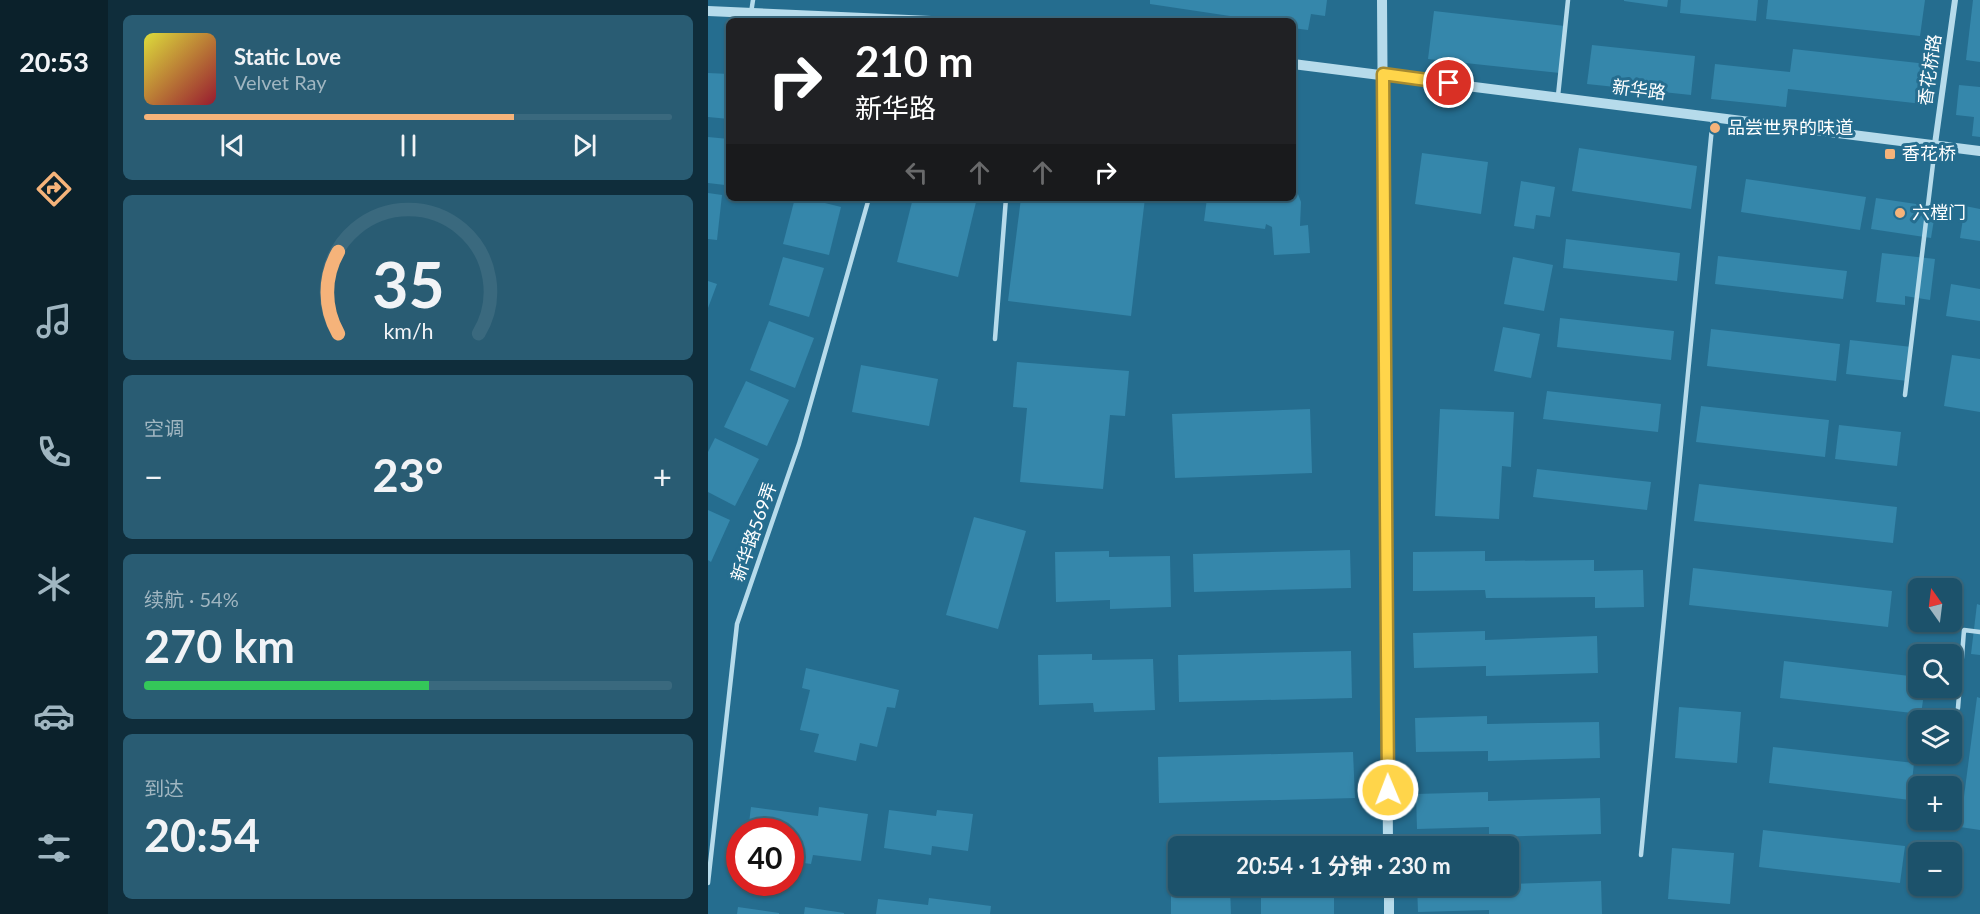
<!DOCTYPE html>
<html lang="zh">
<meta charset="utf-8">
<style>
:root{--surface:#1c526b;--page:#295c73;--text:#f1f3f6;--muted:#a0b6c1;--line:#3a697e;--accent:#f5b37a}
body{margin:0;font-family:Lato,"Noto Sans SC",sans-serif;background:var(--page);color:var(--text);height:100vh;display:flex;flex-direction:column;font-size:22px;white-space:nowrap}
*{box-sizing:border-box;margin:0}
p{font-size:20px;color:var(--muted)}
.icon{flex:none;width:33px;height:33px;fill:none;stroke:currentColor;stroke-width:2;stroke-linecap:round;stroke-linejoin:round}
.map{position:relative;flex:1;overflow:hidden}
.drawer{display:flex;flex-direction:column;gap:15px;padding:15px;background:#0f2d3b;width:600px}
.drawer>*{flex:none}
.top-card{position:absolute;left:18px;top:18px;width:570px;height:183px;border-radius:9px;box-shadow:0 2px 4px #0004,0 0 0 2px var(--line);background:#202124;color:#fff;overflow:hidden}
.needle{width:39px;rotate:346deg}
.buttons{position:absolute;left:1200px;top:578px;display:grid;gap:12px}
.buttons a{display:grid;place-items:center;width:54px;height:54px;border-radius:9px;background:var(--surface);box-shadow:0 2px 4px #0004,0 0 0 2px var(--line);font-size:30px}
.speed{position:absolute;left:18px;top:818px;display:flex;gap:12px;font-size:30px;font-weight:700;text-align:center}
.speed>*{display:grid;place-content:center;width:78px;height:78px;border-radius:50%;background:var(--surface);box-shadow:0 2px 4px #0004,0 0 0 2px var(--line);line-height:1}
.speed .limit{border:9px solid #d22;background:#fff;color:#111}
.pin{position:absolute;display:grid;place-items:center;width:51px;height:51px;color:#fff;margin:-26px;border:3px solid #fff;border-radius:50%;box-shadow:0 2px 6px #0007}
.me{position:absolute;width:66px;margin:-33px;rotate:359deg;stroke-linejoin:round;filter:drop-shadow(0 0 4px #0008)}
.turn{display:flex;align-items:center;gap:21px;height:126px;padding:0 30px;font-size:27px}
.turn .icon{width:78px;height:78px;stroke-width:2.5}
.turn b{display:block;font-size:42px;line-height:51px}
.lanes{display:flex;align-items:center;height:57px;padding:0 30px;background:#0003;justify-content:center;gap:30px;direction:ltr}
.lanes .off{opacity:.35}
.big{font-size:45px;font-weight:700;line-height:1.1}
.drawer .widget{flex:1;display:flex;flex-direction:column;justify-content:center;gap:9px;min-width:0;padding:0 21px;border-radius:9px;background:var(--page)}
.drawer .dial{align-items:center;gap:0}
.dial svg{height:156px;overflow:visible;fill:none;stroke:var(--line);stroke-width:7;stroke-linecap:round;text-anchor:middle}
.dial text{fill:var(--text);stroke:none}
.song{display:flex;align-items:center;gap:18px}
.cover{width:72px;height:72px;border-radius:9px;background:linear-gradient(135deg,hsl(60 70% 55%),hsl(350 70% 35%))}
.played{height:6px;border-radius:3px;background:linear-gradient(90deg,var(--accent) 70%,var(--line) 70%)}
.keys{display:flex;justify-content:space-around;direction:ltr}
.heat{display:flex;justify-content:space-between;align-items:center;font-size:33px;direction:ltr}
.charge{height:9px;border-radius:4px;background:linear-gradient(90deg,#34c759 54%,var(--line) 0)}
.trip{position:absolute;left:460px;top:836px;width:351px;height:60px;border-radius:9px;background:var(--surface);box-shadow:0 2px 4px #0004,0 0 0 2px var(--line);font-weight:700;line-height:60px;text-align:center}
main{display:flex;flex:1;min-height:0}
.dock{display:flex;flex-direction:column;width:108px;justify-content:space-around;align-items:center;background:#0b212b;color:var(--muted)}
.dock .icon{width:42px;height:42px}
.dock .selected{color:var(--accent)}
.dock b{font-size:27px;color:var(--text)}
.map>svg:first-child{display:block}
.building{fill:#3587ab}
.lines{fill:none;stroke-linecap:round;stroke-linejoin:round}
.service{stroke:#b6dbeb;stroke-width:4.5}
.minor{stroke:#b6dbeb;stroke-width:6}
.tertiary{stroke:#b6dbeb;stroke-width:10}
.route-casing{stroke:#a68a30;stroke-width:15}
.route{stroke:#ffd54a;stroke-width:10}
.poi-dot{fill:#f5b37a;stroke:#256d8f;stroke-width:2}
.labels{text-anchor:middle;stroke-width:6;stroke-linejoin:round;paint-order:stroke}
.street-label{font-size:18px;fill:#fff;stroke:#256d8f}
.poi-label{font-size:18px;fill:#fff;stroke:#256d8f;text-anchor:start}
</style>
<main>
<nav class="dock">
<b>20:53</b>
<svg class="icon selected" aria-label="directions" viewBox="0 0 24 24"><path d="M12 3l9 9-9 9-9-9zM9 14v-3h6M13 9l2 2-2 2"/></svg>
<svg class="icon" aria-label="music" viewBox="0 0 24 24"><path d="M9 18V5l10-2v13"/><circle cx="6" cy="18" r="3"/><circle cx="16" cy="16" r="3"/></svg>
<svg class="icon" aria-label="phone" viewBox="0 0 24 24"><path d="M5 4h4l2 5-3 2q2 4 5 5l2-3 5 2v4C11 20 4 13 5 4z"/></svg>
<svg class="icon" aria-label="climate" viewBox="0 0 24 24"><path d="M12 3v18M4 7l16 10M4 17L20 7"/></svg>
<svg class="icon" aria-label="car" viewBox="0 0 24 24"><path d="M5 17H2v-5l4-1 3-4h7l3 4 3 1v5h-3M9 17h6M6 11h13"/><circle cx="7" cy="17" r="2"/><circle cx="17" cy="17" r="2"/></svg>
<svg class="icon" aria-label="filters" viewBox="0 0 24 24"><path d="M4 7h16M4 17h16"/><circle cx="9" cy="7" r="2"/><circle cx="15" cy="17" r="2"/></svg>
</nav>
<section class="drawer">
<div class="widget">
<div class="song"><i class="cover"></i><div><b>Static Love</b><p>Velvet Ray</p></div></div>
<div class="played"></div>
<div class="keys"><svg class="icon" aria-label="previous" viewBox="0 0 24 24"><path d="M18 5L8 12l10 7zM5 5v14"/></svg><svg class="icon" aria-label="pause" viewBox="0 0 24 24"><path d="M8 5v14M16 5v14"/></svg><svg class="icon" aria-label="next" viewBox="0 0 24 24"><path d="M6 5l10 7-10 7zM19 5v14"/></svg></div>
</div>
<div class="widget dial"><svg viewBox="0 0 100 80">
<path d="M14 69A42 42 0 1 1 86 69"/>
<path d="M14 69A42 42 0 0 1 14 27" stroke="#f5b37a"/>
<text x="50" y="56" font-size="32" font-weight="700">35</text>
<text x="50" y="72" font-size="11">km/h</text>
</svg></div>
<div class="widget"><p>空调</p>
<div class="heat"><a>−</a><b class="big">23°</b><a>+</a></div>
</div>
<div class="widget"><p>续航 · 54%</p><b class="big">270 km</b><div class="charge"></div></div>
<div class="widget"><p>到达</p><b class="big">20:54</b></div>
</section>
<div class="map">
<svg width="1272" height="914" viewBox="0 0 1272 914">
<rect width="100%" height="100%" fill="#256d8f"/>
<g class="building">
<path d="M442,0H619L617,16L603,14L600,30L585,28V21H538L521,18L522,16L442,4Z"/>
<path d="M916,0H960L959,7L916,1Z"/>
<path d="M973,0H1050L1048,21L972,13Z"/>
<path d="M1060,0H1217L1212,36L1058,19Z"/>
<path d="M1265,0H1272V62L1258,60Z"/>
<path d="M726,11L857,26L852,73L720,59Z"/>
<path d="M884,45L987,56L983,95L879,84Z"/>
<path d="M1085,49L1219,64L1215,104L1080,89L1078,107L1003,99L1007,64L1082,72Z"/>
<path d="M0,73L21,74V119L0,117Z"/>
<path d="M1251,85L1272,87V137L1264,136L1266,117L1248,115Z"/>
<path d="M0,137L21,139L17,185L0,183Z"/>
<path d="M871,148L989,166L983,209L864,191Z"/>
<path d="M714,153L780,162L773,214L707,204Z"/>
<path d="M1038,179L1158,197L1152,230L1033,212Z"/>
<path d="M813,181L847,187L842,217L828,215L826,229L806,226Z"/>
<path d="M585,189L590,194L593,202L592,226L600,225L602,253L566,255L564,227L558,224L557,229L496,221L499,198H585Z"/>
<path d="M0,193L14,195L9,240L0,239Z"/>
<path d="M87,198H97L133,207L121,255L75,244Z"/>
<path d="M205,198H269L250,277L189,262Z"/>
<path d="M313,198H437L423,316L300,301Z"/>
<path d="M1168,198L1228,207L1223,238L1163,229Z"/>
<path d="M1257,206L1272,209V241L1252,238Z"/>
<path d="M858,239L972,253L969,281L855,268Z"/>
<path d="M1174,253L1227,259L1222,300L1197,296V305L1168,302Z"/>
<path d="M1010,256L1139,271L1135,299L1007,284Z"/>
<path d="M75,257L116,268L101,317L61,305Z"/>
<path d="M805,257L845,265L836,311L796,304Z"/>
<path d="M0,281L9,284L0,308Z"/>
<path d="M1243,284L1272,289V321L1238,316Z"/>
<path d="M852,318L966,331L963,360L849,347Z"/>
<path d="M61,321L106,338L87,388L42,370Z"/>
<path d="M795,327L832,334L823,378L786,371Z"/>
<path d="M1003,329L1132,344L1128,381L999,366Z"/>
<path d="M1142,340L1204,347L1200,381L1138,374Z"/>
<path d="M1244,355L1272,359V412L1236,406Z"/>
<path d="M309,362L421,371L417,416L402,415L395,489L312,482L319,408L305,407Z"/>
<path d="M153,365L230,379L221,426L144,412Z"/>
<path d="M38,381L81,400L59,446L16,427Z"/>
<path d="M839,391L953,404L950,432L835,419Z"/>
<path d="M993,406L1121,420L1117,457L988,442Z"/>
<path d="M602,409L604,473L467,478L464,414Z"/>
<path d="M732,409L806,412L803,467L794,466L791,519L727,516Z"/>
<path d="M1131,425L1193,432L1189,466L1127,459Z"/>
<path d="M7,438L51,459L27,506L0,492V452Z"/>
<path d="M829,469L943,482L939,510L825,497Z"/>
<path d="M991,484L1189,507L1185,543L986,521Z"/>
<path d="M0,510L22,520L3,562L0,560Z"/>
<path d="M266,517L318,531L290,629L238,615Z"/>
<path d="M642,550L643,588L486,592L485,554Z"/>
<path d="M401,551V557L462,556L463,607L402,609V600L348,602L347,552Z"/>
<path d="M777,551V561L886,560V571L935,570L936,607L887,608V597L778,598L777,590L705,591V552Z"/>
<path d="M985,568L1184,591L1180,627L981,605Z"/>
<path d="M1269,604L1272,605V655L1263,654Z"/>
<path d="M777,631V640L889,636L890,673L778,676V666L706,668L705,633Z"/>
<path d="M643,651L644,698L471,702L470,655Z"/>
<path d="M384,654V660L445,659L447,710L386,712L385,703L331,705L330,655Z"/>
<path d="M1076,661L1210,677V687H1217L1213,714L1072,698Z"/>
<path d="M98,668L191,690L187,708L179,707L169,747L152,743L148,761L106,752L111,734L92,730L102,690L94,688Z"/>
<path d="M1269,697L1272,698V830L1252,827Z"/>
<path d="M971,707L1033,712L1029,763L967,758Z"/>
<path d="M779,716V724L891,722L892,758L780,761V751L708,752L707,718Z"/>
<path d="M1065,747L1206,763L1202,800L1061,783Z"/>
<path d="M645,752L647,798L451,803L450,757Z"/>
<path d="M780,792V801L892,798L893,834L781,837V827L709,829L708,794Z"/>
<path d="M43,807L110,816L111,807L160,814L153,861L105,855L103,864L82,861V831H40Z"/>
<path d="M181,810L228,816L229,810L265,814L260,851L224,846L223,855L176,848Z"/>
<path d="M1055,830L1197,846L1192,883L1051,867Z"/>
<path d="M624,840V846H552V842Z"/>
<path d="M964,848L1026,853L1022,904L960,899Z"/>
<path d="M893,881L894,914H781V910L710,912L709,885H801V884Z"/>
<rect x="553" y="885" width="73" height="29"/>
<path d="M522,888L523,914H463V889Z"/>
<path d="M221,898L283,906L282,914H168L170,899L220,905Z"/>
<path d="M30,907L71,913V914H29Z"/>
<path d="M97,907L136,913V914H96Z"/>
</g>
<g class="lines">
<g class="service">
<path d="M43,13L45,0"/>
<path d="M850,96L860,0"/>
<path d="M287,339L298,198"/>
<path d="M1197,395L1227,147"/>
<path d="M1250,708L1256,630L1272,632"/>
<path d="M933,855L1005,117"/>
<path d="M0,883L29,624L91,444L161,198"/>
</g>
<path class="minor" d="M1227,144L1247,0"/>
<g class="tertiary">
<path d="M674,0L680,846"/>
<path d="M0,11L223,21"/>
<path d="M585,64L1272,151"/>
<path d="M681,885V914"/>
</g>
</g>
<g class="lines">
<g class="route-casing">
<path id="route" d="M680,790L675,74L741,83"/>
</g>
<use href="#route" class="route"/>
</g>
<g class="poi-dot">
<circle cx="1007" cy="128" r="6"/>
<rect x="1176" y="148" width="12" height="12" rx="3"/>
<circle cx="1192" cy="213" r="6"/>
</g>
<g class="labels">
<g class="street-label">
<text transform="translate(1222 70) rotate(-82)" y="6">香花桥路</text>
<text transform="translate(931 90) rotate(7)" y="6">新华路</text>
<text transform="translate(46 532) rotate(-71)" y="6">新华路569弄</text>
</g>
<g class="poi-label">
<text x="1019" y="134">品尝世界的味道</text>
<text x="1194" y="160">香花桥</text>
<text x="1204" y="219">六樘门</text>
</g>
</g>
</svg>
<div class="buttons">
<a><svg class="needle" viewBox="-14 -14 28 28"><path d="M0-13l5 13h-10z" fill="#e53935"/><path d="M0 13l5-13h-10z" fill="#a0b6c1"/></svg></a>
<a><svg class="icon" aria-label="search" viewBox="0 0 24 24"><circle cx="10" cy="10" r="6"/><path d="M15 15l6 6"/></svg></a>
<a><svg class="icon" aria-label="layers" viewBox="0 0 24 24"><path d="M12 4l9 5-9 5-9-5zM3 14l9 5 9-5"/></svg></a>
<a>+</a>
<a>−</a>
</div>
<div class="speed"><div class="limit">40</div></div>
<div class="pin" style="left:741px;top:83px;background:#d93025"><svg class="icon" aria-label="arrive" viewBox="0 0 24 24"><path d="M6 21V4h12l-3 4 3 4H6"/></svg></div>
<svg class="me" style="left:680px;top:790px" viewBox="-20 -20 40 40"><circle r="17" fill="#ffd54a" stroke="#fff" stroke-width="3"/><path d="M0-11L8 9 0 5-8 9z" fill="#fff"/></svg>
<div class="trip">20:54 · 1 分钟 · 230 m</div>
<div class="top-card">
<div class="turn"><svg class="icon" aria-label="right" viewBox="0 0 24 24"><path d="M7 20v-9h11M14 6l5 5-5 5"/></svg><div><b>210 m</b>新华路</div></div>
<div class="lanes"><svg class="icon off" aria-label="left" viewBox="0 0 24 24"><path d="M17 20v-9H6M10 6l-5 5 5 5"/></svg><svg class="icon off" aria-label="ahead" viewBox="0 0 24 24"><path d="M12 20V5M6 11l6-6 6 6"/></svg><svg class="icon off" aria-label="ahead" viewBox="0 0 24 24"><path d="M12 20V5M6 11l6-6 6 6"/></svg><svg class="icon" aria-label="right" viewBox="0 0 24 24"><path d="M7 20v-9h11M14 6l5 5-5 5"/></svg></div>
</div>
</div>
</main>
